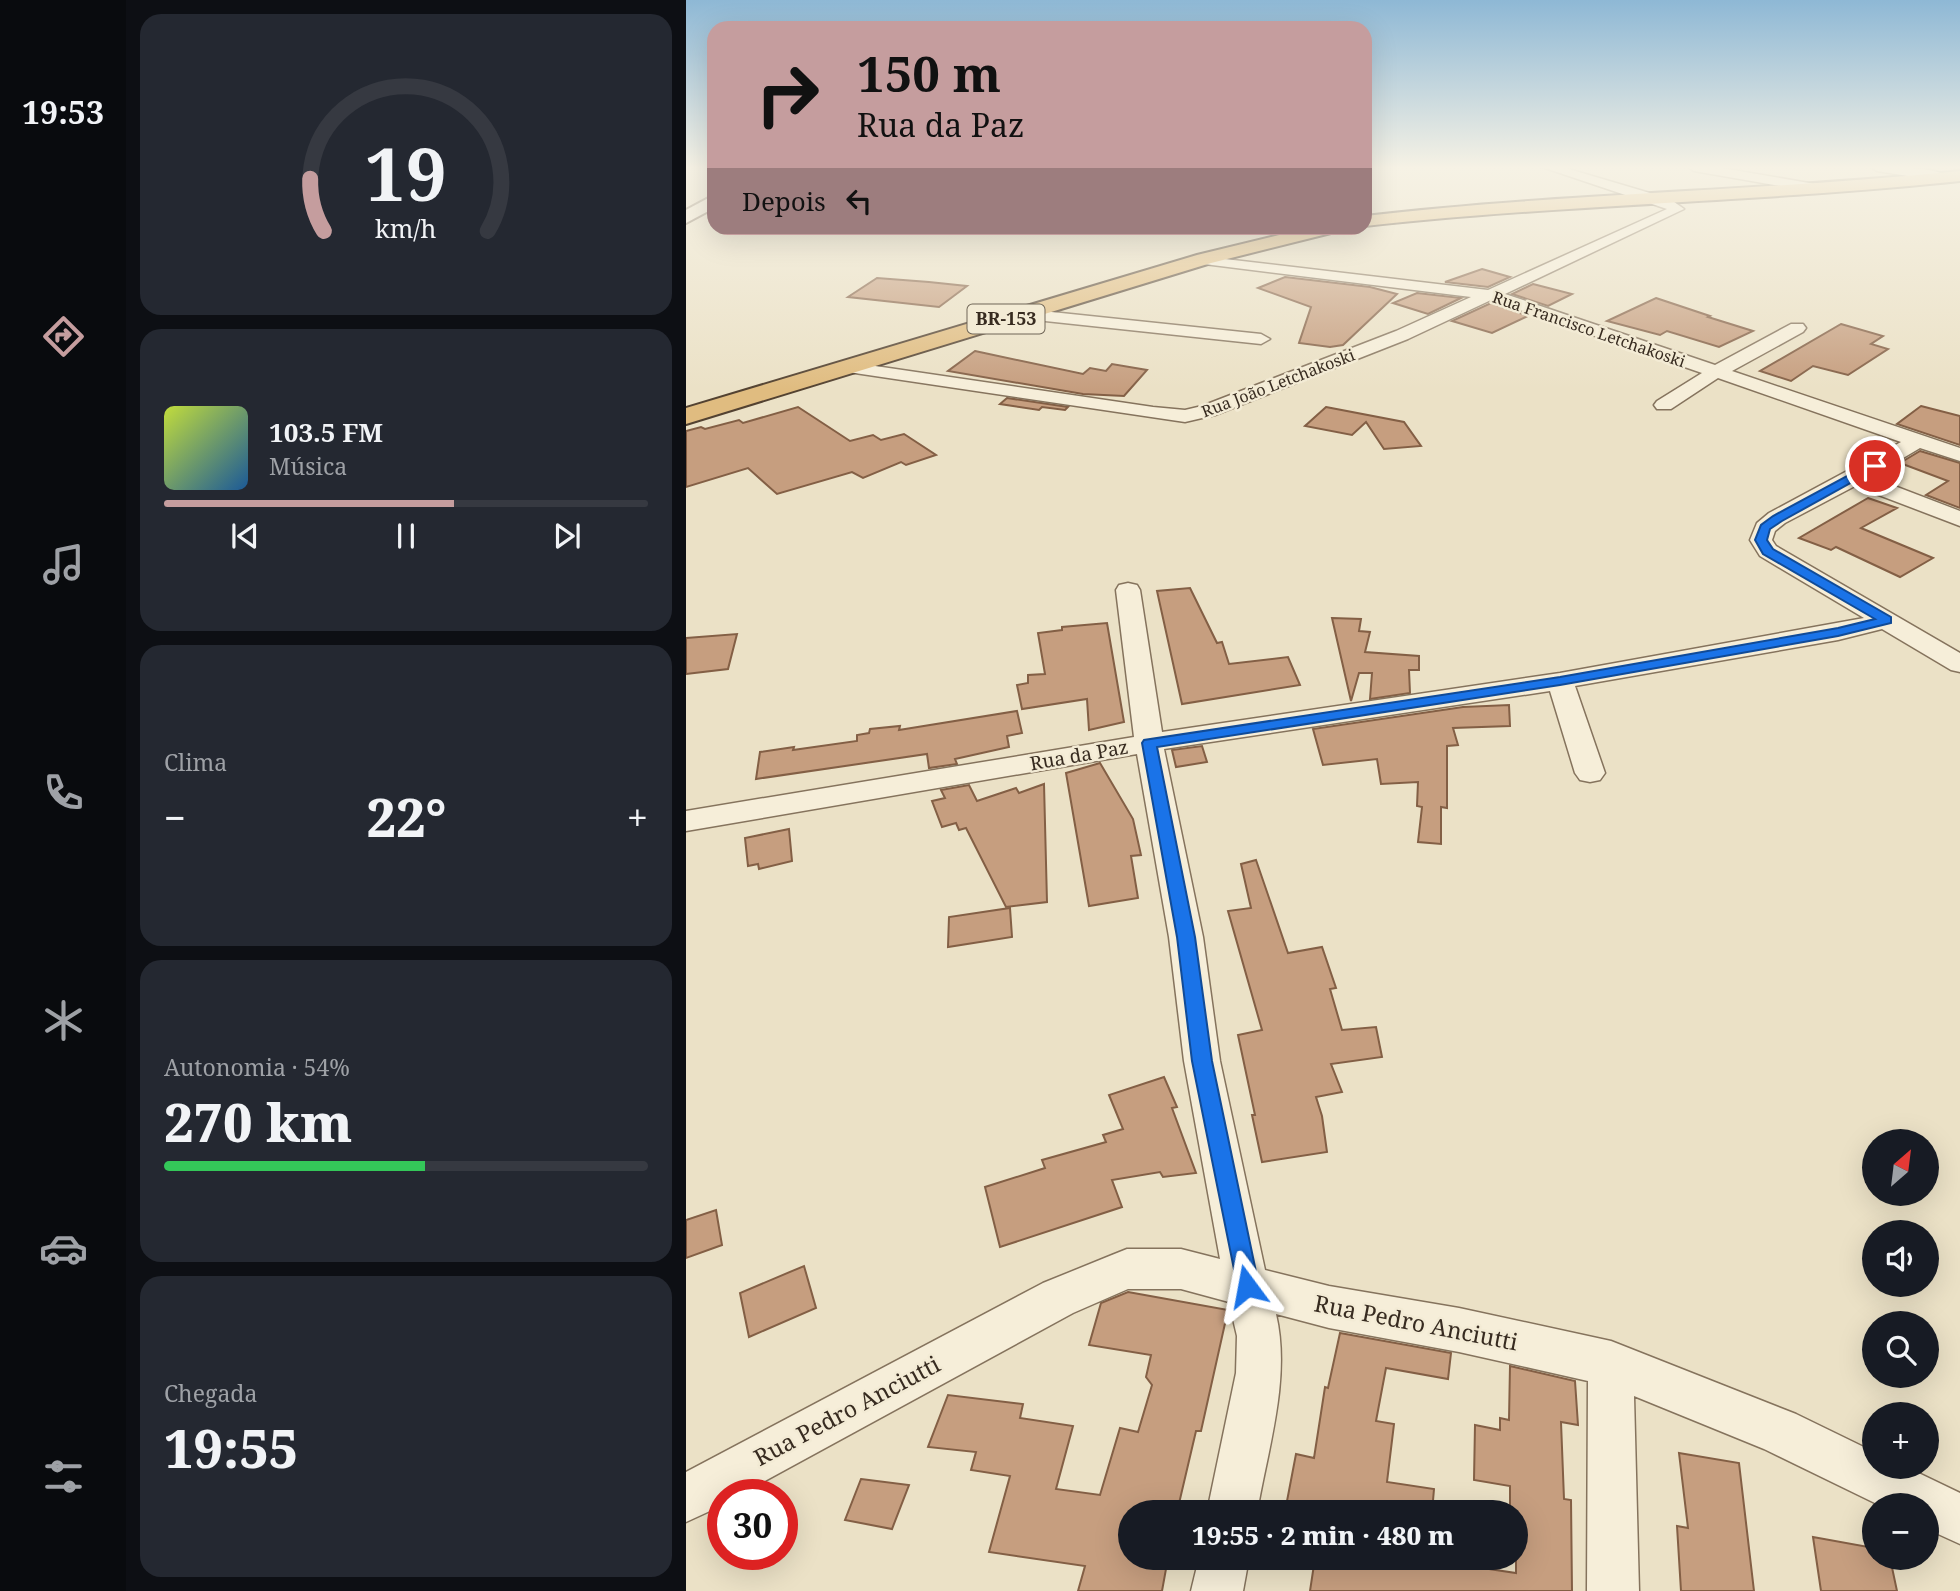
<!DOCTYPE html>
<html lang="pt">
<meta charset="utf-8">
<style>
:root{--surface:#171b24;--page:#242831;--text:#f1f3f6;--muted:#9ea1a6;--line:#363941;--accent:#c59d9e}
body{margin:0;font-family:"Noto Serif",serif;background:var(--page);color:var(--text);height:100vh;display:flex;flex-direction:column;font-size:26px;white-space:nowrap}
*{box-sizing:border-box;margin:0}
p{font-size:23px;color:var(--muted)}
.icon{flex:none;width:38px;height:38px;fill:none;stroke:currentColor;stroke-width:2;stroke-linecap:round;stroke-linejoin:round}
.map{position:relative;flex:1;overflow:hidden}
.side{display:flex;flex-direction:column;gap:14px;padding:14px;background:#0d0f14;width:560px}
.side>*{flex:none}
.guide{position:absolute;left:21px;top:21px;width:665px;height:214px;border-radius:21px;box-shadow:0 7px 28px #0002;background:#c59d9e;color:#111;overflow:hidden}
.needle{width:46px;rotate:28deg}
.tools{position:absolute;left:1176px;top:1129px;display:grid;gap:14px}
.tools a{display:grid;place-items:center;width:77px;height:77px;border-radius:50%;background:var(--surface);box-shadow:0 7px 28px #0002;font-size:35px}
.speed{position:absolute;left:21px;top:1479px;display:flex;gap:14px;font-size:35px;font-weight:700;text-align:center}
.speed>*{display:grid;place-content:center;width:91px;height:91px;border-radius:50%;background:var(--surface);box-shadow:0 7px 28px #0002;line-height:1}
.speed .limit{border:10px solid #d22;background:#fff;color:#111}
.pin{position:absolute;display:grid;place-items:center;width:60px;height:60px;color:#fff;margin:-30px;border:4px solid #fff;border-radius:50%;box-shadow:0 2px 7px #0007}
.me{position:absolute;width:77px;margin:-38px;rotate:347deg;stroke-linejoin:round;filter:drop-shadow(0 0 5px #0008)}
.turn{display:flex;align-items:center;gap:24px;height:147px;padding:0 35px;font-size:32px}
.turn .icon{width:91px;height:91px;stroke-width:2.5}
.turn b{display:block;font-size:49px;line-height:60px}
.then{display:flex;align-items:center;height:66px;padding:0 35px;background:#0003;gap:14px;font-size:26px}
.big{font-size:52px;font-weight:800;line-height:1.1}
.side .tile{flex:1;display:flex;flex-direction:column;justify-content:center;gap:10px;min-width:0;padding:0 24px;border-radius:21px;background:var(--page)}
.side .dial{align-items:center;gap:0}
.dial svg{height:182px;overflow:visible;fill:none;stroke:var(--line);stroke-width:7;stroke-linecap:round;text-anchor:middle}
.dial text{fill:var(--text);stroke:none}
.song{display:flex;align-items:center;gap:21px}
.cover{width:84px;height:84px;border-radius:10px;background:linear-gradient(135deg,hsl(70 70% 55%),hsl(210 70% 35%))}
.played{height:7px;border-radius:4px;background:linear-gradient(90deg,var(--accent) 60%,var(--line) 60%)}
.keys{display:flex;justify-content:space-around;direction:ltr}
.heat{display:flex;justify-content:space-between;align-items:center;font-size:38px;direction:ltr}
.charge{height:10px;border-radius:5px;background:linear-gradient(90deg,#34c759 54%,var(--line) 0)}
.trip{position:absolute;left:432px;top:1500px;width:410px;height:70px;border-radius:35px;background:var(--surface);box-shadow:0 7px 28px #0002;font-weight:800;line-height:70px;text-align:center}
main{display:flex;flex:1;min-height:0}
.tab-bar{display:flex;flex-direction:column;width:126px;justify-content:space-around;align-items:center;background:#090b0e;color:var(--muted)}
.tab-bar .icon{width:49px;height:49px}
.tab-bar .active{color:var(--accent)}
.tab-bar b{font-size:32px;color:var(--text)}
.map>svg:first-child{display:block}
.building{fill:#c69e7f;stroke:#835f45;stroke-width:2}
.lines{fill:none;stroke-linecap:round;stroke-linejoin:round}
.minor-casing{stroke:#85735d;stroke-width:3}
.secondary-casing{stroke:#675540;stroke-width:4}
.trunk-casing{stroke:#534231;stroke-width:4}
.minor{fill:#f6eed9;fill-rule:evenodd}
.secondary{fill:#f6eed9;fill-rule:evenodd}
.trunk{fill:#e0bc80;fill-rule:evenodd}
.route{fill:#1a73e8;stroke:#114b97;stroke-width:2}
.labels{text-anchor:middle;stroke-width:5;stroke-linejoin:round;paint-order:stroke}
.far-street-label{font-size:16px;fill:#372b20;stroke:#f3ebd5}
.shield{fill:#f3ebd5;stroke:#6f6556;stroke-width:2}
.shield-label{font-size:18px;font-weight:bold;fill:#372b20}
.street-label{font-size:19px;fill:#372b20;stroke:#f3ebd5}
.near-street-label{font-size:23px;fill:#372b20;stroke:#f3ebd5}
</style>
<main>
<nav class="tab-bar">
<b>19:53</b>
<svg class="icon active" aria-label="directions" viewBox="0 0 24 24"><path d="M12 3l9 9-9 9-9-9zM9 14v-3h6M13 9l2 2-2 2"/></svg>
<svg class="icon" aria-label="music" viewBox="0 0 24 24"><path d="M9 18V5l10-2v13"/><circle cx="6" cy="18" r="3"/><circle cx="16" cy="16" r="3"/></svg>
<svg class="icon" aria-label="phone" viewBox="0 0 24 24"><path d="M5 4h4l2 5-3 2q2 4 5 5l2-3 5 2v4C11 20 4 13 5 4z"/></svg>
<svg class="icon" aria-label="climate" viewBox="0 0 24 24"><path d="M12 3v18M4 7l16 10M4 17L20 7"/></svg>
<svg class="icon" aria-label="car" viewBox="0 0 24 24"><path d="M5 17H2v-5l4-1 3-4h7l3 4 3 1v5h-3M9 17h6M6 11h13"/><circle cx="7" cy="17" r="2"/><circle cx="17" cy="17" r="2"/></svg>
<svg class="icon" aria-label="filters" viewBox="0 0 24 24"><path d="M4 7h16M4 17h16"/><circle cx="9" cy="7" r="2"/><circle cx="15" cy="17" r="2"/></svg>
</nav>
<section class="side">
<div class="tile dial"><svg viewBox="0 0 100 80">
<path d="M14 69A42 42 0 1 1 86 69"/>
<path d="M14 69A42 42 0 0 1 8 46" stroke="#c59d9e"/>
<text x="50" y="56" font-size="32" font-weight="700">19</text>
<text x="50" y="72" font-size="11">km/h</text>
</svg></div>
<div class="tile">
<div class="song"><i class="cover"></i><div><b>103.5 FM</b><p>Música</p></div></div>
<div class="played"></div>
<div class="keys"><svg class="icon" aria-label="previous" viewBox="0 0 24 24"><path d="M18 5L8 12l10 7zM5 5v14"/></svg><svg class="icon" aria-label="pause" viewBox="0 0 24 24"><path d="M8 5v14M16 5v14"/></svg><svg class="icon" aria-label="next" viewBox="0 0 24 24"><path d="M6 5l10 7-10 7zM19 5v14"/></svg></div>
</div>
<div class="tile"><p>Clima</p>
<div class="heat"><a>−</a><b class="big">22°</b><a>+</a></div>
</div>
<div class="tile"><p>Autonomia · 54%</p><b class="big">270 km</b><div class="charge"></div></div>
<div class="tile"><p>Chegada</p><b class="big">19:55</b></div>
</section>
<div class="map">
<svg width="1274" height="1591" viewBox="0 0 1274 1591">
<rect width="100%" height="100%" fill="#ebe1c6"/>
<g class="building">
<path d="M796,269L824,277L802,287L759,282Z"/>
<path d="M599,277L684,287L711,294L657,345L644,347L613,343L625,307L572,288Z"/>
<path d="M191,278L243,282L281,286L253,307L162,297Z"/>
<path d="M847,284L886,294L862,306L826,294Z"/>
<path d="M731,293L775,298L742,314L707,303Z"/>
<path d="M970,298L1024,316L1022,317L1067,331L1033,347L981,331L974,335L921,321Z"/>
<path d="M805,303L842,316L806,333L766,321Z"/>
<path d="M1155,324L1197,336L1185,344L1202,349L1162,375L1127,366L1105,381L1074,371Z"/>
<path d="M289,351L397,374L404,368L420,371L426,364L461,370L438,396L397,394L262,371Z"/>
<path d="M321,398L382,407L379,410L356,407L353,410L314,404Z"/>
<path d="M1235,406L1274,416V445L1211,424Z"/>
<path d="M112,407L164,441L187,435L195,440L218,434L250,455L220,465L215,462L177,478L166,472L91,494L62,468L0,487V431L15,427L19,429L53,420L57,423Z"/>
<path d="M640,407L718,422L735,446L698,449L680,422L666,435L619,426Z"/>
<path d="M1234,451L1274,463V508L1240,495L1262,481L1214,463Z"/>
<path d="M1182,498L1211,508L1175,528L1247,558L1214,577L1150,547L1145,550L1113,538Z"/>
<path d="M504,588L531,643L536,642L543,664L602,657L614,685L496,704L471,591Z"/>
<path d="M646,618L675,619L673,631L684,632L679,652L733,656V670H723L724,693L684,699L686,673H673L665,701Z"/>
<path d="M421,623L438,722L403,730L401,699L336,709L331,685L342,683V675L359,674L352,633L376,630V627Z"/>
<path d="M51,634L42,669L0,674V638Z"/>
<path d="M823,705L824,726L767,728L772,745L761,746V808L755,807V844L732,842L736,807L731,806L732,782L695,784L691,759L637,765L627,729L777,707Z"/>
<path d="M331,711L336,733L321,736L323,747L269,759L271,764L243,768L241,754L70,779L74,752L108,747L107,750L171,741V735L183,733L184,729L214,726L213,730Z"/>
<path d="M516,746L521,762L490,767L486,750Z"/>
<path d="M414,763L447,819L455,855L445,856L452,898L403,906L380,773Z"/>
<path d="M358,784L361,902L320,907L280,828L273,830L270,823L256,827L246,801L259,798L255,790L283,785L291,801L330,788L333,793Z"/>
<path d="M103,829L106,861L73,869L72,864L62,866L59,838Z"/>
<path d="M570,860L602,953L636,947L650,988L644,989L656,1030L690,1027L696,1057L645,1064L656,1092L630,1097L636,1116L641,1152L576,1162L566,1115H569L552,1035L576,1030L542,911L565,908L555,864Z"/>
<path d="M324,908L326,937L262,947L263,917Z"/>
<path d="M478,1077L491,1107L486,1108L510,1173L477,1177L474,1172L426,1180L436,1207L314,1247L299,1187L359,1168L356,1160L420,1142L417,1135L437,1129L423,1095Z"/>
<path d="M30,1210L36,1245L0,1258V1220Z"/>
<path d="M118,1266L130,1308L63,1337L54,1293Z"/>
<path d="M442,1292L542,1310L515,1431H510L491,1512H444V1558H482L476,1591H392L399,1566L303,1552L324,1476L285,1470L290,1452L242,1447L262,1395L337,1404L334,1418L387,1426L370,1489L414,1495L434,1428L452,1432L466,1385L460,1377L465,1355L403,1345L415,1303Z"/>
<path d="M654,1333L765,1353L762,1379L700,1368L690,1421L708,1424L701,1482L748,1489L746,1512H621V1506L601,1501L610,1454L628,1458L639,1387L642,1388Z"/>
<path d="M824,1366L889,1381L892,1425L875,1422L878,1499L885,1500L886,1591H624L629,1558H730L830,1573V1512H824V1486L788,1480L789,1425L814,1430V1418L823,1420Z"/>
<path d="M993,1453L1053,1463L1068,1591H995L991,1526L1002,1528Z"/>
<path d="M175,1479L223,1485L206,1529L159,1520Z"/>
<path d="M1127,1537L1188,1548V1558H1204L1211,1591H1135Z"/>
</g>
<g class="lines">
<g class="minor-casing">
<g id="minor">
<path d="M856,167H876L984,199L998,209L819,294L1029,365L1105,324H1117L1120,328L1117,332L1046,371L1274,448V461L1234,448L1185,477L1274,511V526L1169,486L1099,523L1089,531L1086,540L1090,546L1274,653V672L1265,670L1196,629L1152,640L889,686L919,773L914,780L904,782L894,780L889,773L864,691L478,749L517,937L534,1061L579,1270L643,1286L773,1308L925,1341L1110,1414L1188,1452V1466H1218L1274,1493V1544L1241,1529V1505H1193L1078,1449L948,1396L953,1591H901L902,1381L773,1352L643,1328L590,1314C605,1378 582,1448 571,1512H521L550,1373L551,1336L543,1302L495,1289H442L387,1313L55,1494H37V1505L0,1522V1472L357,1283L426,1255L441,1249H495L534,1259L498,1061L483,937L451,754L0,831V811L448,737L430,590L433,585L442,583L451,585L454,590L476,732L874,673L1178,618L1074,556L1064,540L1071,523L1083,513L1215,442L1032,378L985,409H971L968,405L971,401L1016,373L805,300L722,339L529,415L499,422L162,372L153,367L162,362L467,407L499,410L516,406L710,331L785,297L518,264L513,262L510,259L513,256L802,290L981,209Z"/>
<path d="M1002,167H1030L1129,184L1136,188L1129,192L1008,171Z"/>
<path d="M1185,167C1205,167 1250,166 1265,178L1259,182L1191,171Z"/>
<path d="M337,309L575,334L584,339L575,344L331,318L329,314Z"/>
<path d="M513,1558H563L557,1591H505Z"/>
</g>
</g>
<g class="secondary-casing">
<path id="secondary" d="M28,195V208L0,223V210Z"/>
</g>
<g class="trunk-casing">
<g id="trunk">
<path d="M1274,171V181C1076,202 877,204 679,226V216C877,193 1076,191 1274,171Z"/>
<path d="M622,228H651L649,232L525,263L0,424V408L511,255Z"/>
</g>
</g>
<use href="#minor" class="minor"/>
<use href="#secondary" class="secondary"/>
<use href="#trunk" class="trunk"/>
</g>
<linearGradient id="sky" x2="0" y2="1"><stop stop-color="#8eb8d5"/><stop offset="0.43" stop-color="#f6f2e5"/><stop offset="1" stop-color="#f6f2e5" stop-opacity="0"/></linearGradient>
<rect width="1274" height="390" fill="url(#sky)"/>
<path class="route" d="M1185,463L1195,466L1096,521L1084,529L1081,540L1087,549L1205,617V623L1152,636L874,685L471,747L509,937L526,1061L573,1286L569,1294L561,1297L553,1294L506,1061L491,937L456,743L458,740L874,677L1152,628L1189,619L1077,554L1069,540L1075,525L1087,516Z"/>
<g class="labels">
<g class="far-street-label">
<text transform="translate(903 329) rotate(19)" y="6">Rua Francisco Letchakoski</text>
<text transform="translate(592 383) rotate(-21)" y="6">Rua João Letchakoski</text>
</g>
<rect class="shield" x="281.5" y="304.5" width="77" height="29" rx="5"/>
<g class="shield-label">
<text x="320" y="325">BR-153</text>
</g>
<g class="street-label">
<text transform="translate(393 755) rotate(-10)" y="7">Rua da Paz</text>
</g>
<g class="near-street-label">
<text transform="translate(730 1323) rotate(11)" y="8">Rua Pedro Anciutti</text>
<text transform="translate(161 1411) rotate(-28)" y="8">Rua Pedro Anciutti</text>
</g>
</g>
</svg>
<div class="tools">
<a><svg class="needle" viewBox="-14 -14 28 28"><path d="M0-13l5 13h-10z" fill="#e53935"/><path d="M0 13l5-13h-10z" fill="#9ea1a6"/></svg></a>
<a><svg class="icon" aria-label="sound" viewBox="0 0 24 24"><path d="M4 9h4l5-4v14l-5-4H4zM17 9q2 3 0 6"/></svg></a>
<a><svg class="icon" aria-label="search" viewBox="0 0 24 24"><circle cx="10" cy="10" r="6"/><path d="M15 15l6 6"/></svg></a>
<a>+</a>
<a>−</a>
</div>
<div class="speed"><div class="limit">30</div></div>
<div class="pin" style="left:1189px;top:466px;background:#d93025"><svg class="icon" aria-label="arrive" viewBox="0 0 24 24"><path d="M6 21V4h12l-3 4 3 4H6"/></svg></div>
<svg class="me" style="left:561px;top:1286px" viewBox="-20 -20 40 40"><path d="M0-17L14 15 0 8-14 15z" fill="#1a73e8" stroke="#fff" stroke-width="4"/></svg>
<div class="trip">19:55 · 2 min · 480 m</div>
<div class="guide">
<div class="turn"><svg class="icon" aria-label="right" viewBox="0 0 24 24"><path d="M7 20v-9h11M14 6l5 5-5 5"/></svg><div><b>150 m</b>Rua da Paz</div></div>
<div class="then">Depois<svg class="icon" aria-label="left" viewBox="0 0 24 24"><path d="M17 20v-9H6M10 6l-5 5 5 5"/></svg></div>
</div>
</div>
</main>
